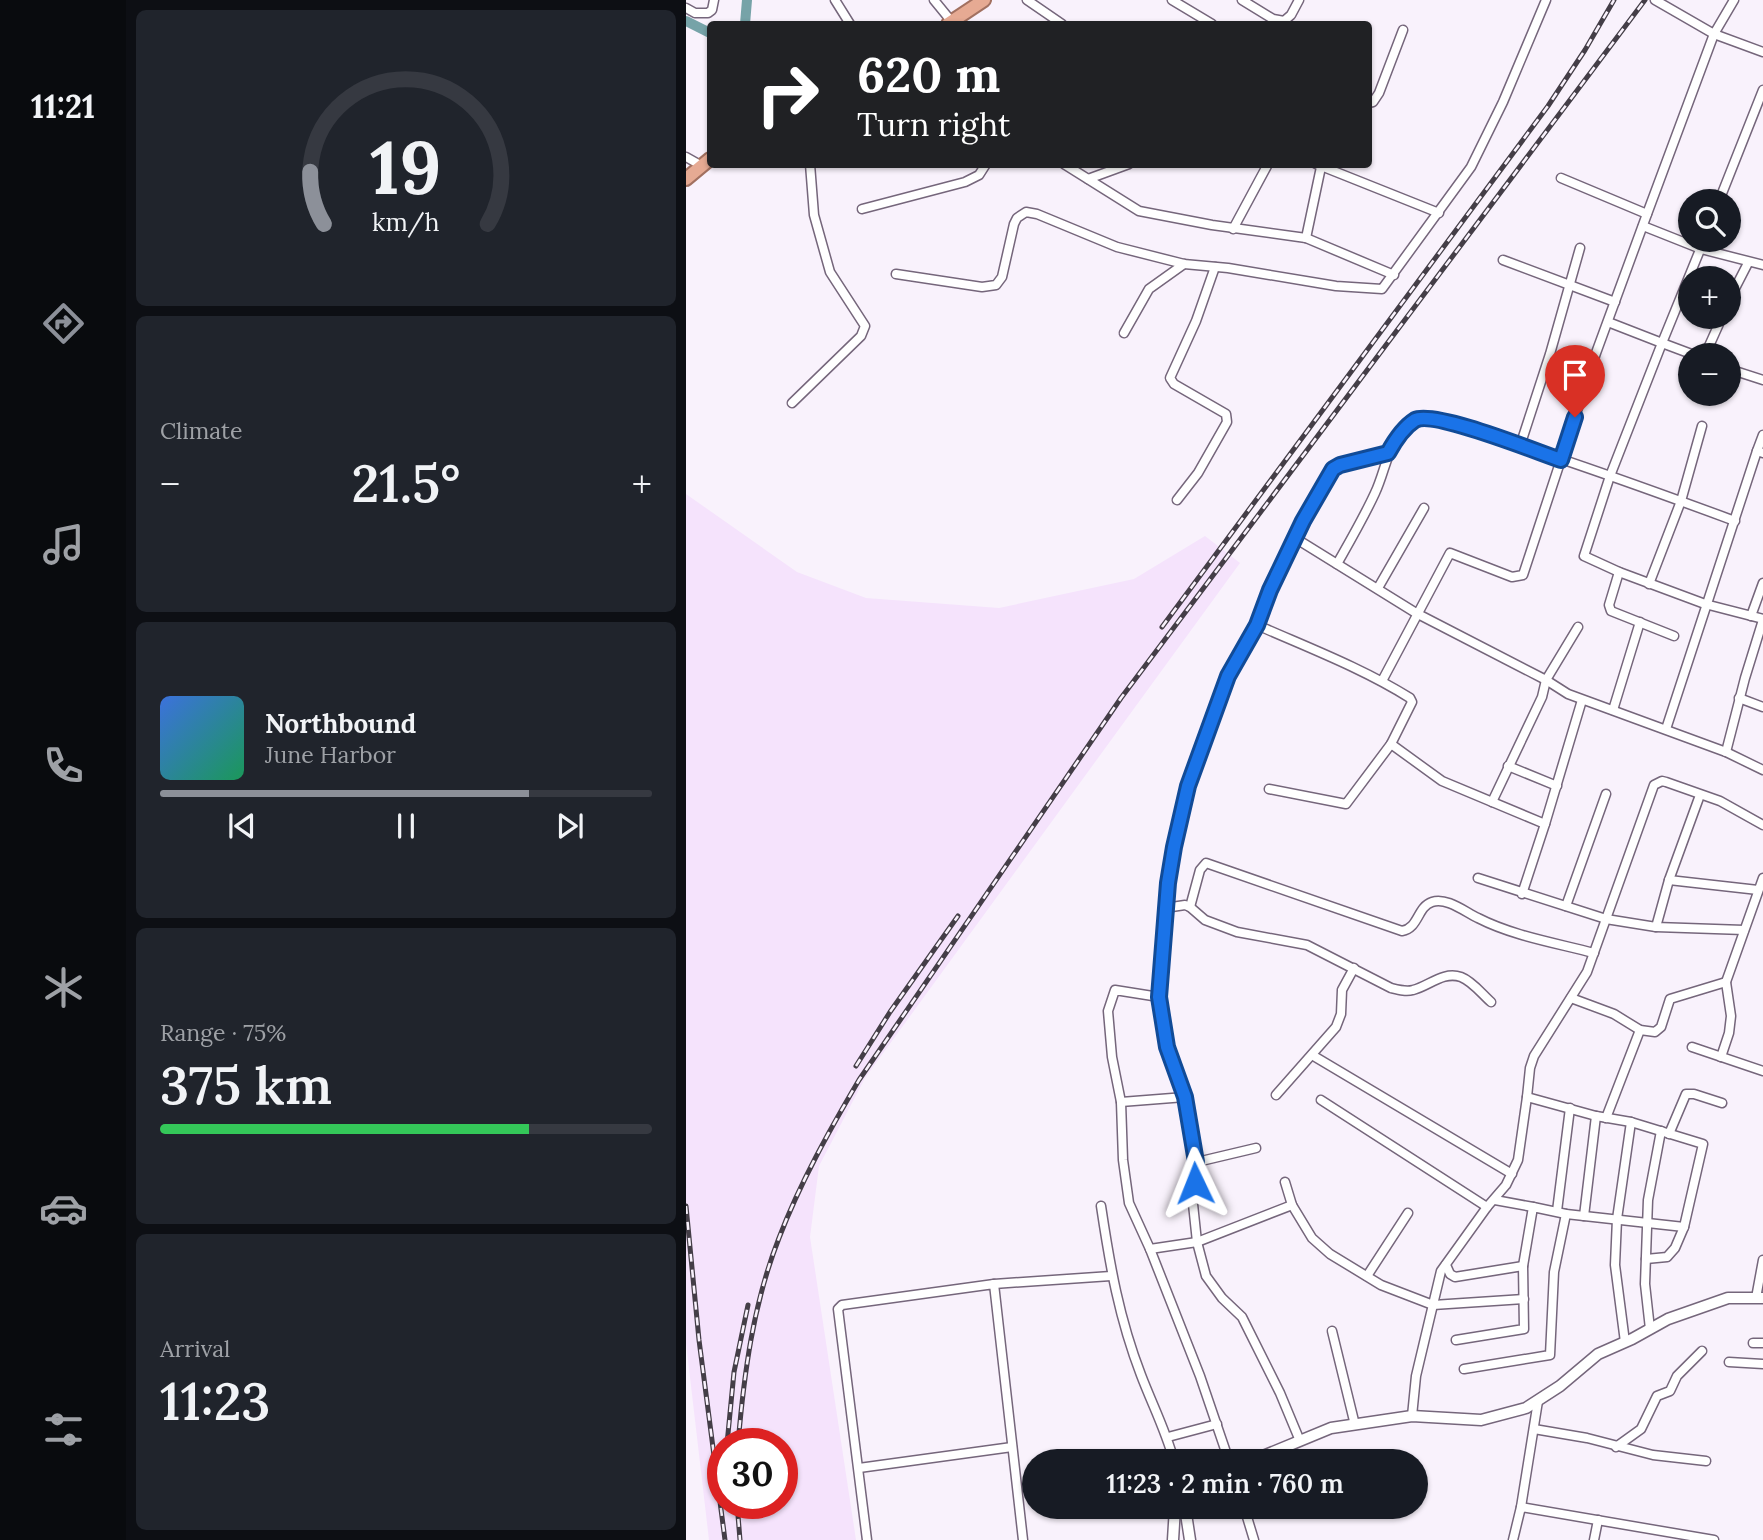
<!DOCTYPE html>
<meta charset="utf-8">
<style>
:root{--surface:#171b24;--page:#20242c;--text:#f1f3f6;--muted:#9ea1a6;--line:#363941;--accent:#8c9099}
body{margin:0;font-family:Lora,serif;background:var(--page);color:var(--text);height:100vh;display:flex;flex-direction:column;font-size:26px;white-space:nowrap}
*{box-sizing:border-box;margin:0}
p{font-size:23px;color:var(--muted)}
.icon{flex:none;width:38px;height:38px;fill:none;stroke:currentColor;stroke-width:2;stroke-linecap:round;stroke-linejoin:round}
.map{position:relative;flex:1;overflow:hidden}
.details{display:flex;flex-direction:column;gap:10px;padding:10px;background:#0d0f14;width:560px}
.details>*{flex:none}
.top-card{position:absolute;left:21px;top:21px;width:665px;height:147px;border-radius:7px;box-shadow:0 2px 5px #0004;background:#202124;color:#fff;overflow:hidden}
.buttons{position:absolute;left:992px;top:189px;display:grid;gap:14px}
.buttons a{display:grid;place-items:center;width:63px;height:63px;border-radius:50%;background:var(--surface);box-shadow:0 2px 5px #0004;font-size:35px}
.speed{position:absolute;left:21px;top:1428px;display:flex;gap:14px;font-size:35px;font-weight:700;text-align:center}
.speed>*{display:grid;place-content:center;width:91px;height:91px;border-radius:50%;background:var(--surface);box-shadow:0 2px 5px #0004;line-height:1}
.speed .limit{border:10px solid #d22;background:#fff;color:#111}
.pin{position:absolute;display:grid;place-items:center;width:60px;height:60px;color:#fff;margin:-72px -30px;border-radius:50% 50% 50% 0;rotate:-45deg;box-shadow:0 0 7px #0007}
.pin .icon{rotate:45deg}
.me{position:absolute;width:77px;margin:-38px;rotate:358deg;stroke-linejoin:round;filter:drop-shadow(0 0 5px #0008)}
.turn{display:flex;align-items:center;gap:24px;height:147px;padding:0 35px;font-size:32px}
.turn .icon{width:91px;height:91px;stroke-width:2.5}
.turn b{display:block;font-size:49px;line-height:60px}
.big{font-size:52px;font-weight:600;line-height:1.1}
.details .card{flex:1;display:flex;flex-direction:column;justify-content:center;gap:10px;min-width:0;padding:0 24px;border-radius:10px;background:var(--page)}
.details .dial{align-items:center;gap:0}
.dial svg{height:182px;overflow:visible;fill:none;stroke:var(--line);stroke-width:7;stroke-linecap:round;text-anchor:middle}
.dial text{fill:var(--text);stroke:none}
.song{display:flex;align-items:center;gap:21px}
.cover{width:84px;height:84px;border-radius:10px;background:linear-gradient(135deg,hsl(220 70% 55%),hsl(150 70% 35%))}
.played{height:7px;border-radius:4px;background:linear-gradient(90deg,var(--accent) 75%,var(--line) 75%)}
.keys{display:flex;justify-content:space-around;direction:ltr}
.heat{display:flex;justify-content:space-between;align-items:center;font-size:38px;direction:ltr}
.charge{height:10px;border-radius:5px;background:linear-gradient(90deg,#34c759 75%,var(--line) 0)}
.trip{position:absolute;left:336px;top:1449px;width:406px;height:70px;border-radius:35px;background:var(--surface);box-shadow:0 2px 5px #0004;font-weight:600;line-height:70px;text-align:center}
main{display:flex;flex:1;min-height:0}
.dock{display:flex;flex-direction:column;width:126px;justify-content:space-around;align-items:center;background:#090b0e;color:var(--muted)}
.dock .icon{width:49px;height:49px}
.dock .current{color:var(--accent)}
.dock b{font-size:32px;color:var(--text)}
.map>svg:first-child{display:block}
.built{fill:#f5e3fc;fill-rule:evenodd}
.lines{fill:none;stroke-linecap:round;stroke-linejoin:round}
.canal{stroke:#76a3a8;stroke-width:10}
.minor-casing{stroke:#75667b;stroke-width:11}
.tertiary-casing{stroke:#75667b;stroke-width:13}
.trunk-casing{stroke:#a27060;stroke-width:16}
.minor{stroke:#fff;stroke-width:8}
.tertiary{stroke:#fff;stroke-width:10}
.trunk{stroke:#e6aa93;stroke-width:12}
.rail-casing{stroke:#443e47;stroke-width:5}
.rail{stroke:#f9f2fc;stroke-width:2.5;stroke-dasharray:8;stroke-linecap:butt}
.route-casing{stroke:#114b97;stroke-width:18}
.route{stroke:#1a73e8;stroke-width:12}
</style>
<main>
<nav class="dock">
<b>11:21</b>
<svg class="icon current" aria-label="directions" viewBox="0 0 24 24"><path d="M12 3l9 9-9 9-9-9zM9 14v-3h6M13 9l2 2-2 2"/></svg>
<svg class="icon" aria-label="music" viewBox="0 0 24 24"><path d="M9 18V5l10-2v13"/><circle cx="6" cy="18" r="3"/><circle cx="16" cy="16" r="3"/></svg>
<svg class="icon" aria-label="phone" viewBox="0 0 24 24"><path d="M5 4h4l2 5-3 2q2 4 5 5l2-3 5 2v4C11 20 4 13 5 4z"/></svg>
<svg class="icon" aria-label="climate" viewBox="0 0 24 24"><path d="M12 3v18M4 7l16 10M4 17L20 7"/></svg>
<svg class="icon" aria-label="car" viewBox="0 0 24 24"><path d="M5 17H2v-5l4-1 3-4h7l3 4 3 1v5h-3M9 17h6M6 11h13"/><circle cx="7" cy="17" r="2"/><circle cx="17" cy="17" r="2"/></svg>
<svg class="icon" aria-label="filters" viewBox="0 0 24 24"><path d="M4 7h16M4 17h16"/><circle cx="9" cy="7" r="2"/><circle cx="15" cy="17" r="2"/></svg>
</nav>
<section class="details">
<div class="card dial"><svg viewBox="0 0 100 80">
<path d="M14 69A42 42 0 1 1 86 69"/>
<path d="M14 69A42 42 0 0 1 8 46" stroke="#8c9099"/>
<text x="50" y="56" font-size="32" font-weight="700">19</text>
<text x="50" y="72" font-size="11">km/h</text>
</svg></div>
<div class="card"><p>Climate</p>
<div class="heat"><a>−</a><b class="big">21.5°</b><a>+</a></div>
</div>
<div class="card">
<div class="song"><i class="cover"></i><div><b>Northbound</b><p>June Harbor</p></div></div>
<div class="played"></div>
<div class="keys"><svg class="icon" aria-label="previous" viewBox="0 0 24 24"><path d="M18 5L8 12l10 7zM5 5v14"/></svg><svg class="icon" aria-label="pause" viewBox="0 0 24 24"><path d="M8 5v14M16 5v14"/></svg><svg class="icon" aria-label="next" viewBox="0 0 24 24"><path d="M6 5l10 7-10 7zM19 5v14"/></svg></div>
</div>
<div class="card"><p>Range · 75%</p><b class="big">375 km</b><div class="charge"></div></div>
<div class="card"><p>Arrival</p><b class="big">11:23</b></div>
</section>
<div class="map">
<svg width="1077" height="1540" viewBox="0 0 1077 1540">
<rect width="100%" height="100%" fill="#f9f2fc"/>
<path class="built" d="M0,494L111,572L180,598L313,608L448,579L519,536L554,563L179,1078L133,1166L124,1237L170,1540H23L0,1343ZM37,1444H96V1503H37Z"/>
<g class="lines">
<g class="canal">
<path d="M0,21L24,33"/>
<path d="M59,24L61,0"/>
</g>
<g class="minor-casing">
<g id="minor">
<path d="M149,0L164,24"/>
<path d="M248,0L266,22"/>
<path d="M341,0L376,24"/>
<path d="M486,0L526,24"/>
<path d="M556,0L587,19L598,21L605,15L613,0"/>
<path d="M969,0L1028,34L1077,52"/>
<path d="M0,8L9,13H22L26,10L28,0"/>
<path d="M682,103L687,102L693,93L717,30"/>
<path d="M0,157L16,166"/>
<path d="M378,164L453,211L526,225L620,238L708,275"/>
<path d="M630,164L753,213"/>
<path d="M875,178L961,214"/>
<path d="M402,179L443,164"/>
<path d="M1033,201L1077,90"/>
<path d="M176,209L279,182L293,175L300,164"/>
<path d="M957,226L1015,249L1077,265"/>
<path d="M547,229L582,164"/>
<path d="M620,238L635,167"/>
<path d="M817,260L929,302"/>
<path d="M210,274L296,287L310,285L316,277L328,224L331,218L340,212L351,214L431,247L498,264L542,268L650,286L696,289L785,167L817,102L860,0"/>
<path d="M1043,300L1062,263"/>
<path d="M922,322L976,343L1018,240"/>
<path d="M438,333L463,289L498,264"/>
<path d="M1008,355L976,343L924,476L898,556L933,572L1019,604L1077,619"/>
<path d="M1019,355L1036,317"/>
<path d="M1043,369L1077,380"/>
<path d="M106,403L175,336L179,326L144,272L128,215L124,164"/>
<path d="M1077,435L1071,451L1077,453"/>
<path d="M834,446L864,354L894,248"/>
<path d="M491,500L512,473L541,422L540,414L488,384L484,378L510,321L529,267"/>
<path d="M609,538L730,613L860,680L882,694L1040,752L1077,770"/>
<path d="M651,564C664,541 678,517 689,493C701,468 702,435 730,420C749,410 1011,507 1049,521"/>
<path d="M933,572L923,605L925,611L988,636"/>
<path d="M963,584L995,501L1016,426"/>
<path d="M692,588L738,508"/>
<path d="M1065,616L1077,583"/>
<path d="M571,625C623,648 676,668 724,698L726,702L705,744L660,804L583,789"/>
<path d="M696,681L764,553L826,577L837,575L910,353L961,214L1028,34L1048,0"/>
<path d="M1053,698L1077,707"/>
<path d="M927,710L954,622"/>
<path d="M980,729L1071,451"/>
<path d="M705,744L756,781L859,824"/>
<path d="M1040,752L1059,678L1077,620"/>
<path d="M822,766L871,786"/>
<path d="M806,802L856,697L860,680L892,627"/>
<path d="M792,878L920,919L970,927L1058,930"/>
<path d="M983,880L1072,890"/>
<path d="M836,894L859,824L896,700"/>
<path d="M880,906L920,794"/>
<path d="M504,907L514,870L520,863L716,931C733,928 731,907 746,902C761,897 779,912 792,918C827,936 870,943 908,953"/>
<path d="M479,908L499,905L504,907L519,920L551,932L621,945L705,988C713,990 720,992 727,990C743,986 757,971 775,977C786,981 796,994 805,1002"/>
<path d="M970,927L983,880L1014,795"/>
<path d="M473,997L482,883L502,787L542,676L571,625L601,555L643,474L654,465L702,453"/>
<path d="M885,998L928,1014L954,1030L969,1032L975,1027L984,999L1040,982"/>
<path d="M1006,1047L1077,1071"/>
<path d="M626,1055L826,1174"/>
<path d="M1035,1057L1043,1033L1045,1016L1040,982L1077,878"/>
<path d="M590,1095L650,1027L655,1014L656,990L668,968"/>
<path d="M841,1097L844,1068L848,1056L901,972L968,785L976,781L980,782L1034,801L1077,825"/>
<path d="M635,1100L801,1207"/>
<path d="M435,1102L499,1097"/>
<path d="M920,1118L954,1030"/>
<path d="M983,1134L1000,1094H1008L1036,1103"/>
<path d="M511,1162L570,1148"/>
<path d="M599,1182L606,1205L626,1238L644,1254L695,1285L747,1305L838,1299"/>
<path d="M809,1200L847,1207"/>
<path d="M415,1206C424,1266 433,1318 455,1375C466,1404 480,1431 488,1461"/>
<path d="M871,1211L884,1108"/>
<path d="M898,1216L910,1116"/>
<path d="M464,1249L511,1242L606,1205"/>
<path d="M760,1265L764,1274L769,1277L837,1266"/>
<path d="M681,1276L722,1213"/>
<path d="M308,1284L425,1276"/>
<path d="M1070,1298L1077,1260"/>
<path d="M964,1329L959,1284L962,1200L975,1131"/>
<path d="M646,1331L669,1425"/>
<path d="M770,1340L838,1329L837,1266L847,1207L880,1214L998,1227"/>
<path d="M939,1342L929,1265L931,1219L945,1122"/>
<path d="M1067,1343H1077"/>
<path d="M1043,1362L1077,1364"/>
<path d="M778,1369L864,1355L868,1272L880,1214"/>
<path d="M726,1416L730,1376L755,1271L801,1207L820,1185L832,1160L841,1097L910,1116L945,1122L1017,1144L998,1227L989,1248L981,1257L960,1259"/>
<path d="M848,1429L901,1438L967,1455L1020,1461"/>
<path d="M482,1437L531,1424"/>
<path d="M930,1447L955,1429L971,1396L984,1391L991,1376L1016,1351"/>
<path d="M543,1461L514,1376L464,1249L443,1203L437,1160L435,1102L426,1057L422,1011L429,990L473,997L481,1047L499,1097L511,1162L507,1204L511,1242L520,1276L536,1298L556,1317L594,1393L614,1441"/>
<path d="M173,1468L326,1447"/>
<path d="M558,1507L568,1540"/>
<path d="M835,1507L1028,1540"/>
<path d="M181,1540L152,1309L156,1305L308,1284L337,1540"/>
<path d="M827,1540L835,1507L852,1401"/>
<path d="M908,1540L912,1520"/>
</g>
</g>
<g class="tertiary-casing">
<g id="tertiary">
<path d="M565,1461L645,1428L726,1416L795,1420L840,1408L874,1386L912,1354L946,1339L982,1319L1042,1298H1077"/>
<path d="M499,1507L504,1540"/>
<path d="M487,1540L489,1507"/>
</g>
</g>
<g class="trunk-casing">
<g id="trunk">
<path d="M262,24L298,0"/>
<path d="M0,179L24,159"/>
</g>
</g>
<use href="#minor" class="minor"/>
<use href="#tertiary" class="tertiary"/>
<use href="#trunk" class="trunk"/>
<g class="rail-casing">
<g id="rail">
<path d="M476,627L862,106L899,50L928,0"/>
<path d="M170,1066L204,1012L272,916"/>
<path d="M0,1206L13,1340L39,1540"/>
<path d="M41,1444L48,1372L62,1305"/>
<path d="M52,1444C58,1374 67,1304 93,1238C114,1183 143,1131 173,1080L435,698L959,0"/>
<path d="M51,1503L54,1540"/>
</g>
</g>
<use href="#rail" class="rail"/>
</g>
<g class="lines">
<g class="route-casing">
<path id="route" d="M509,1183L510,1162L499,1097L481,1047L473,997L482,883L488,847L502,786L542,676L571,625L584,590L617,521L647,469L654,465L702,453C708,442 718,427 729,420C748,410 851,452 875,460L889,417"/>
</g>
<use href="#route" class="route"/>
</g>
</svg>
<div class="buttons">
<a><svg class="icon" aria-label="search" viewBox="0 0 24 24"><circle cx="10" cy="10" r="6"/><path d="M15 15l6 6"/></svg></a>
<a>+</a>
<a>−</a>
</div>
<div class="speed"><div class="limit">30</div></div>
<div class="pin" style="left:889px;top:417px;background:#d93025"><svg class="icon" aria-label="arrive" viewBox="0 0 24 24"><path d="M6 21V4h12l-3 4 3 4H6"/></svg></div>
<svg class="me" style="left:509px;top:1183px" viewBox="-20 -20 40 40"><path d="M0-17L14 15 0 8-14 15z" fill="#1a73e8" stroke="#fff" stroke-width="4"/></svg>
<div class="trip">11:23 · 2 min · 760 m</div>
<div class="top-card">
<div class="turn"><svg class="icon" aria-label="right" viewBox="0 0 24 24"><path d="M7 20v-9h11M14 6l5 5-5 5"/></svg><div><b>620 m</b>Turn right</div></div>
</div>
</div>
</main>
